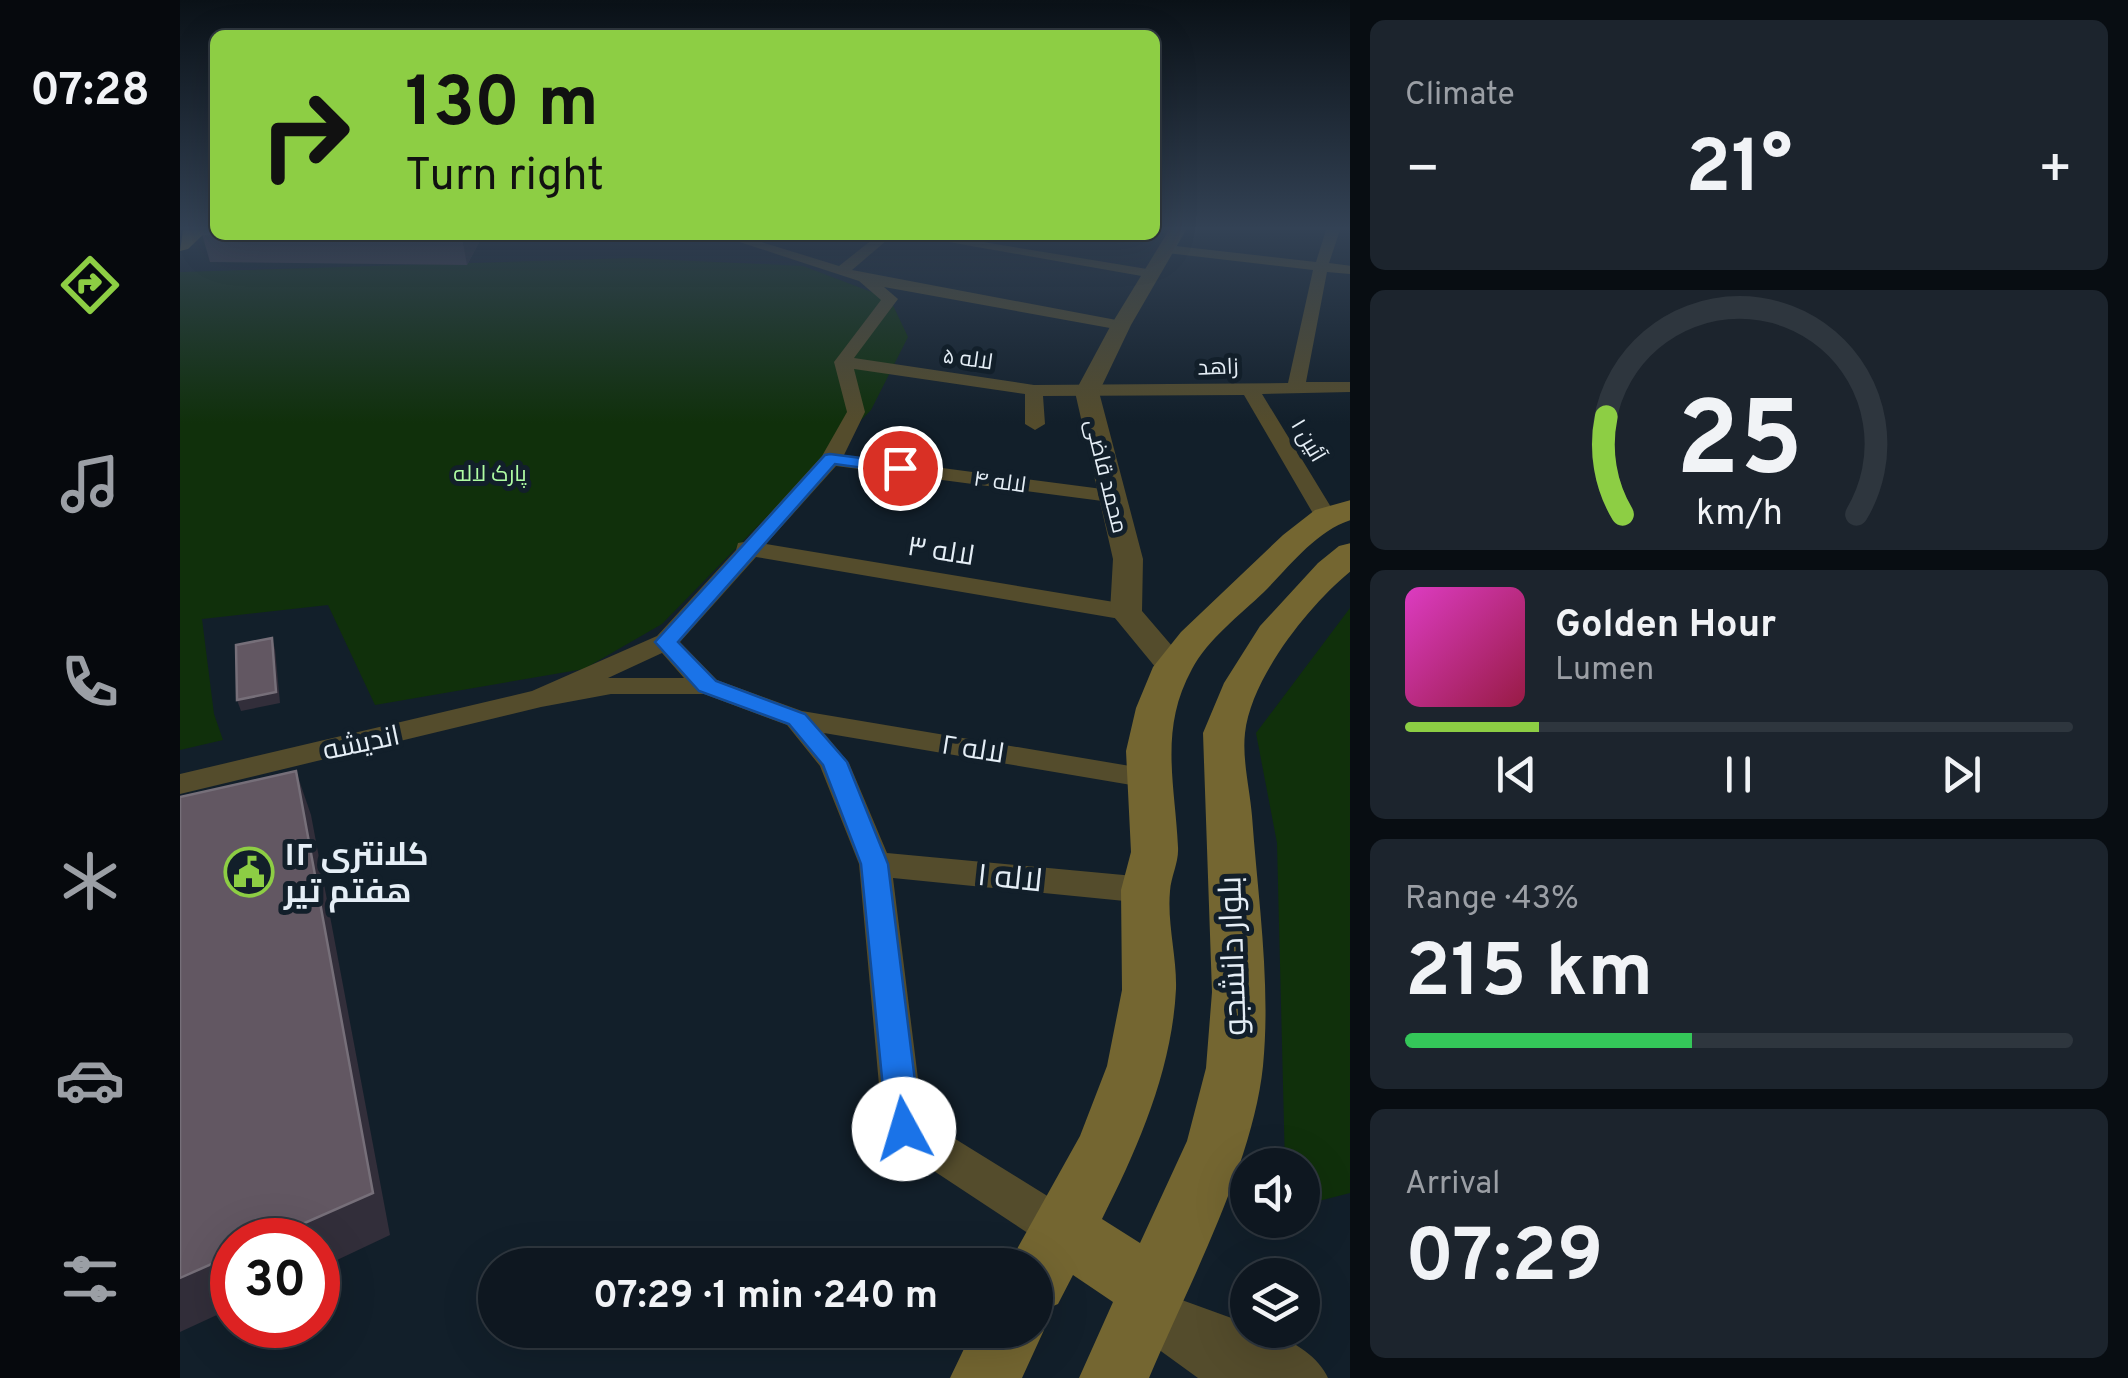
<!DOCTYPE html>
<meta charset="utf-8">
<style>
:root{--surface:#0e1720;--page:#1c242d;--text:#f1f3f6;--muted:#9b9fa5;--line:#2e363e;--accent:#8dce44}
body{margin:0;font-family:Overpass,Cairo,sans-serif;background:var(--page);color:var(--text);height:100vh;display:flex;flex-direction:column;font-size:38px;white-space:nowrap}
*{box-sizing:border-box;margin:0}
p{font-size:32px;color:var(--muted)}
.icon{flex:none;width:55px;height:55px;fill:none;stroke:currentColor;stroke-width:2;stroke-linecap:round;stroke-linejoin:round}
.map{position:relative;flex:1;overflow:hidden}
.details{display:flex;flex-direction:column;gap:20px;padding:20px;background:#080d12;width:778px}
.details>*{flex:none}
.hud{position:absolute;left:30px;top:30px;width:950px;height:210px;border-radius:15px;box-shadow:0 10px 40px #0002,0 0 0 2px var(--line);background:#8dce44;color:#111;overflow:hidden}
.controls{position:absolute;left:1050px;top:1148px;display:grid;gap:20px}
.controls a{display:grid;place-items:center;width:90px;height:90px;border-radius:50%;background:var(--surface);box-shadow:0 10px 40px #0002,0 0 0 2px var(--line);font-size:50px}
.speed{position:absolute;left:30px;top:1218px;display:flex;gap:20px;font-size:50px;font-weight:700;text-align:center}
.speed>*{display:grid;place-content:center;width:130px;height:130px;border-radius:50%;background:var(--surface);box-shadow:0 10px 40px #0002,0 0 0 2px var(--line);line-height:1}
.speed .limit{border:15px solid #d22;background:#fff;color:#111}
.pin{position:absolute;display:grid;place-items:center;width:85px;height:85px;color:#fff;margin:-42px;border:5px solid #fff;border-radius:50%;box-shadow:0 2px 10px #0007}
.me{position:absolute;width:110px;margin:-55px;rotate:354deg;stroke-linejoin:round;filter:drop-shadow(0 0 8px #0008)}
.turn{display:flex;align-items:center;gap:35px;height:210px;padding:0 30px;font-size:45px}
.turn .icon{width:130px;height:130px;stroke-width:2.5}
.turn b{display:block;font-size:70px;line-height:85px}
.big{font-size:75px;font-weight:700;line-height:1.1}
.details .card{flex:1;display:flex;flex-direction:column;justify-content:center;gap:15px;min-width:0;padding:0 35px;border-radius:15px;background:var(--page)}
.details .dial{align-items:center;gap:0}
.dial svg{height:260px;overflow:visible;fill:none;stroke:var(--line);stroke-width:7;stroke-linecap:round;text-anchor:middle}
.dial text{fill:var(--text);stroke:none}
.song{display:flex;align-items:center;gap:30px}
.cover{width:120px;height:120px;border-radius:15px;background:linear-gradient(135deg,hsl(310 70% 55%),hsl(340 70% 35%))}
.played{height:10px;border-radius:5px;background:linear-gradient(90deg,var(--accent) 20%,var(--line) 20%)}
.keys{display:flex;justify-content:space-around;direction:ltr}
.heat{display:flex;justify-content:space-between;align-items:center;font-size:55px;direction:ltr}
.charge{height:15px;border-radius:8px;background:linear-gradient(90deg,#34c759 43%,var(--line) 0)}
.trip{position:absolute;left:298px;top:1248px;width:575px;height:100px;border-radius:50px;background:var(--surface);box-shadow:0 10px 40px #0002,0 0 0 2px var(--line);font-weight:700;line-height:100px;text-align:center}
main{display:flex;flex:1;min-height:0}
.tabs{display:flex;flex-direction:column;width:180px;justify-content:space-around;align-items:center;background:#06090d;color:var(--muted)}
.tabs .icon{width:70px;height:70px}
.tabs .current{color:var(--accent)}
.tabs b{font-size:45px;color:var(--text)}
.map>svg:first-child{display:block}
.green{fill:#10300b}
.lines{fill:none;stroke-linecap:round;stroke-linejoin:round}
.minor{fill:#544c2c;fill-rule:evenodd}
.tertiary{fill:#544c2c;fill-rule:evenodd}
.secondary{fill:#746631;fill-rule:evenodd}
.primary{fill:#8c7933;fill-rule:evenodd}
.wall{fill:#524550}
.shaded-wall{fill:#322e3a}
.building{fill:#625762;stroke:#766f79;stroke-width:2.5}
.route{fill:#1a73e8;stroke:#114b97;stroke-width:2.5}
.labels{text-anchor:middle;stroke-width:10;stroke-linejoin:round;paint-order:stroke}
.far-street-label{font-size:22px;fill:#e5eef6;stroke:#121f2a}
.far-park-label{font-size:22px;fill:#affca4;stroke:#121f2a}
.street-label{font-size:28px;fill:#e5eef6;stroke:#121f2a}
.near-poi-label{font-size:32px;font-weight:bold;fill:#e5eef6;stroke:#121f2a;text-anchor:start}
.near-street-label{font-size:32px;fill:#e5eef6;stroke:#121f2a}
</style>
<main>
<nav class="tabs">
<b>07:28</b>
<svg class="icon current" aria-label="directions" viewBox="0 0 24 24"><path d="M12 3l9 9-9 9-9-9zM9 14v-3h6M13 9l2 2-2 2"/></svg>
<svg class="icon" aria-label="music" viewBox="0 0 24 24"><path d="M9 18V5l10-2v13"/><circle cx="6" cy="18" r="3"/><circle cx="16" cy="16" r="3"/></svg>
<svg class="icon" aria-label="phone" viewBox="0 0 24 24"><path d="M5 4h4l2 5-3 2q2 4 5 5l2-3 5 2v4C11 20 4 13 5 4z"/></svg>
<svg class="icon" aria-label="climate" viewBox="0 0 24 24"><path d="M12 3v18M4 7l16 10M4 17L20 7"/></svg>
<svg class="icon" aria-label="car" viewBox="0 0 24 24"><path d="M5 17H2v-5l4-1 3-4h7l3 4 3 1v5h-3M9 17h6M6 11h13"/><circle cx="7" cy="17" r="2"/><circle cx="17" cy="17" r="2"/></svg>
<svg class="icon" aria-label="filters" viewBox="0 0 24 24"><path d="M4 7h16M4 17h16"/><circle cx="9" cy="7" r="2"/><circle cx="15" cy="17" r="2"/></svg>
</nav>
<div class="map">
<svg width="1171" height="1378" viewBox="0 0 1171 1378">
<rect width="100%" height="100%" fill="#121f2a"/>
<g class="green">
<path d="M453,258L623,266L710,299L728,337L691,410L482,624L404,669L195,705L148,605L22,619L34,714L43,740L0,750V272Z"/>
<path d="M1170,608V1193L1123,1205L1122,1165H1105L1097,843L1076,733Z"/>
</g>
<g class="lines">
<g class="minor">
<path d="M1146,230H1160L1149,263L1171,266V274L1147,272L1126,382H1171V392L1082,394L1157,517L1154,522H1138L1064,395L863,396L865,424L855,430L845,424V394L674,369L685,412L664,455L930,490L941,496L930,502L656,466L586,544L946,604L959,612L946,620L576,557L500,642L537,680L622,711L980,771L984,778L980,785L969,788L644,733L669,763L707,853L965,877L977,881L982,890L977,899L965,903L713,878L743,1119L898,1215L904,1230L898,1245L882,1252L866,1245L710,1142L703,1129L679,864L640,766L607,725L524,694H431L361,707L0,794V774L352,691L477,636L556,550L558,543L564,542L642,456L667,412L654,362L701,300L679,281L538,235H559L659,266L698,235H713L672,270L947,322V328L941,330L704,287L718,299L674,358L854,385L1108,383L1133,270L987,253L980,249L987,245L1136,262ZM482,653L504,678H428Z"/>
<path d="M729,235H761L973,270L980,274L973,278Z"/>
<path d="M966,1287L1068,1324V1330C1097,1330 1137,1352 1148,1378H1018L978,1349L973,1336L950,1326L943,1310L950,1294Z"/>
</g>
<path class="tertiary" d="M989,230H1006L951,325L919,392L963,559L962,611L1010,667L1005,674L993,677L981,674L930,612L933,559L895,392L931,325Z"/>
<path class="secondary" d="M1171,500V520C1136,531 1109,567 1084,592C1060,615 1028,639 1012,669C979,729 995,783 998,847C999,862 991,876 990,891C987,924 997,957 996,989C992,1070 958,1148 922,1219L960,1243L1007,1141L1026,1068L1032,992L1023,733L1044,683L1080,626L1138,563L1159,546L1171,543V571C1129,605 1071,678 1065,733C1062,759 1070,790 1072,816C1078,899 1091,983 1083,1066C1073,1164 1008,1286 969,1378H899L933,1302L893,1275L878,1304L857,1313L864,1330L842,1378H770L793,1330H855V1265H828L900,1136L927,1066L942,990L941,890L951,852L946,751L956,708L973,667L1001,632L1103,535L1135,510Z"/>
<path class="primary" d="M3,230H28L8,249L0,251Z"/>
</g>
<path class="wall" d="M22,234L303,235L287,265L30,262Z"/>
<g class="shaded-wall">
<path d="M284,235H303L287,265L282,237Z"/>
<path d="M92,638L95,649L100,703L61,711L57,700Z"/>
<path d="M116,771L131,815L210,1235L138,1269V1240H86Z"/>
<path d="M52,1255V1308L0,1332V1278Z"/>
</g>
<g class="building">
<path d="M27,230H35V234H22Z"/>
<path d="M88,235H284L282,237Z"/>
<path d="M92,638L96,692L57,700L56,645Z"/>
<path d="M116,771L193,1193L86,1240H52V1255L0,1278V797Z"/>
</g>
<linearGradient id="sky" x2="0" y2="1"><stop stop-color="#0a1117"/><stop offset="0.54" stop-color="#334255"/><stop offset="1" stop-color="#334255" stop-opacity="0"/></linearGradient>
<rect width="1171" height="423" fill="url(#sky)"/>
<path class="route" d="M650,454L720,463L729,468L720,473L655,464L498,642L536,681L625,714L667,762L708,864L741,1129L736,1140L724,1144L712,1140L707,1129L681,864L643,765L609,724L519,691L475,642L645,455Z"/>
<defs>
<g id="civic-ring" transform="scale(2.5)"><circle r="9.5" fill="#121f2a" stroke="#8dce44" stroke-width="1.5"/><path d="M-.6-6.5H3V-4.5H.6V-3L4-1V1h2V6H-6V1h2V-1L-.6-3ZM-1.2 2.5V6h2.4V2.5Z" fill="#8dce44"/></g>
</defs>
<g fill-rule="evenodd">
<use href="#civic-ring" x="69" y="872"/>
</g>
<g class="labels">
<g class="far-street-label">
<text transform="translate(788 358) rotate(8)" y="8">لاله ۵</text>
<text transform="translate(1038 366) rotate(-2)" y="8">زاهد</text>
<text transform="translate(1129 440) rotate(59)" y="8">آئین ۱</text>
<text transform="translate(927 476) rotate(76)" y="8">محمد قاضی</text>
<text transform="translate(820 481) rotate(8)" y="8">لاله ۴</text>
</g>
<g class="far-park-label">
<text x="310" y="481">پارک لاله</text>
</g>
<g class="street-label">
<text transform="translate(761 550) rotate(9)" y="10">لاله ۳</text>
<text transform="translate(181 742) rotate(-12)" y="10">اندیشه</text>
<text transform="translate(793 748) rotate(9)" y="10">لاله ۲</text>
</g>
<g class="near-poi-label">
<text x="104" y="865">کلانتری ۱۲<tspan x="104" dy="37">هفتم تیر</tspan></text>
</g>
<g class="near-street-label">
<text transform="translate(830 877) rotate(6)" y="11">لاله ۱</text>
<text transform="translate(1052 956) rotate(-92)" y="11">بلوار دانشجو</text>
</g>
</g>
</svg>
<div class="controls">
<a><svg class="icon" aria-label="sound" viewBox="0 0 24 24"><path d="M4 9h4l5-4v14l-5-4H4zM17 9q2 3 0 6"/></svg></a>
<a><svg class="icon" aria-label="layers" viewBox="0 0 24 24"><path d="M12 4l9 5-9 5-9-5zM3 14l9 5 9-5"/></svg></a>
</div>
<div class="speed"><div class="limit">30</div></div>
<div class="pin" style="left:720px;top:468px;background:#d93025"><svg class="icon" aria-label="arrive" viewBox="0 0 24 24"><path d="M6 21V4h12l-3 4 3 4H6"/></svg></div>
<svg class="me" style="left:724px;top:1129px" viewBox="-20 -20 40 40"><circle r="19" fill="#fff"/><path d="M0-13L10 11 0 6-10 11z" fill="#1a73e8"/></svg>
<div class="trip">07:29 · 1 min · 240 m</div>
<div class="hud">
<div class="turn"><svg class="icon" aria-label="right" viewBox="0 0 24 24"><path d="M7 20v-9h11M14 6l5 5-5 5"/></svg><div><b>130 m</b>Turn right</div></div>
</div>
</div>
<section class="details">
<div class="card"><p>Climate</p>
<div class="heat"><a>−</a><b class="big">21°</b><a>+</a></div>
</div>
<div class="card dial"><svg viewBox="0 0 100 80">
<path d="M14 69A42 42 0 1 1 86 69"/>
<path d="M14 69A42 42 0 0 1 9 39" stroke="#8dce44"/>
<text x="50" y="56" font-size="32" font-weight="700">25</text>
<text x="50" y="72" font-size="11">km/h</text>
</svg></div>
<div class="card">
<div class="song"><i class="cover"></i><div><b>Golden Hour</b><p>Lumen</p></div></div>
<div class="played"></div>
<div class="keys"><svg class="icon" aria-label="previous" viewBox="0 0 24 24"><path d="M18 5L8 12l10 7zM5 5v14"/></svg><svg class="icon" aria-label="pause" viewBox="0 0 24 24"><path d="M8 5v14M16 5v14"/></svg><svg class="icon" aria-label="next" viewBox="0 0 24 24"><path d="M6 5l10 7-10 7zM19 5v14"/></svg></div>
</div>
<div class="card"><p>Range · 43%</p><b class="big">215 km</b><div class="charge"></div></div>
<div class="card"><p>Arrival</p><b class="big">07:29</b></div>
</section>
</main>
